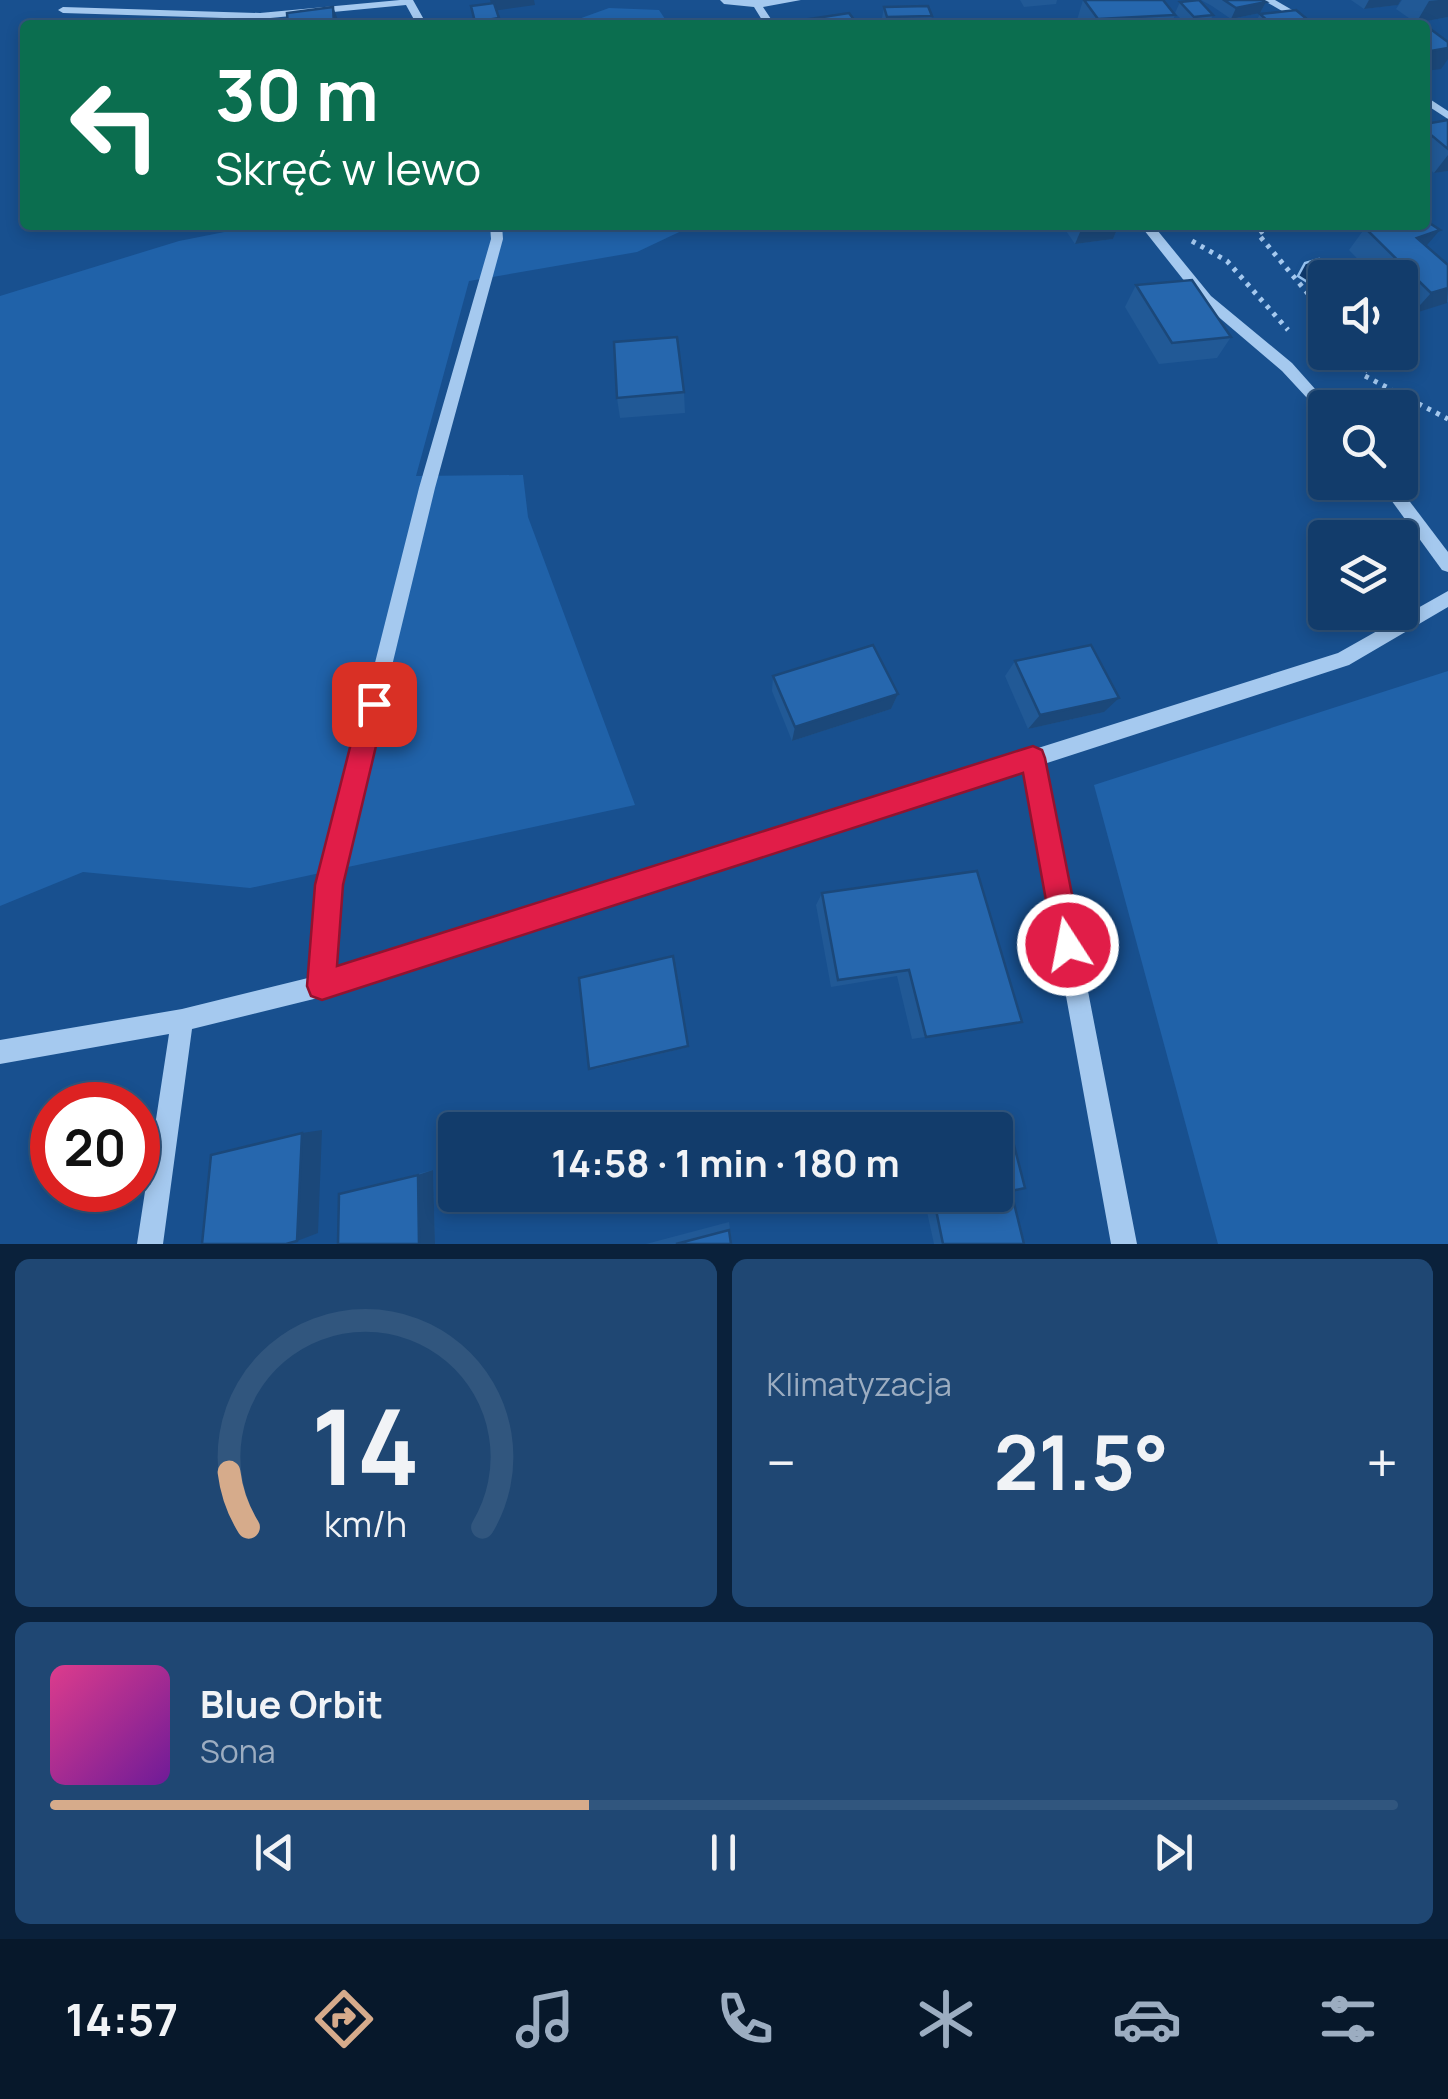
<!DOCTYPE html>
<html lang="pl">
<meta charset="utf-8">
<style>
:root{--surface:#123c6b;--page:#1f4773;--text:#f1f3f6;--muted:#9cadc1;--line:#31567e;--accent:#d6ab8b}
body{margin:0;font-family:Manrope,sans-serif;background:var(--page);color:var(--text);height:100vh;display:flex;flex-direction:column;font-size:38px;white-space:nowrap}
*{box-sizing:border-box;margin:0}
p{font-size:32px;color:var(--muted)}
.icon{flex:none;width:55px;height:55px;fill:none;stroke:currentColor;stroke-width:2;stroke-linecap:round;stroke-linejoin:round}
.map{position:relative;height:1244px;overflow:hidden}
.side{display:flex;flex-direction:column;gap:15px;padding:15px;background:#0a213b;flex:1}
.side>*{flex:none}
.hud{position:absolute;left:20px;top:20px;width:1410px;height:210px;border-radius:10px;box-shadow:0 5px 15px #0003,0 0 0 2px var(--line);background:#0b6e4f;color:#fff;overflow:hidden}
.tools{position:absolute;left:1308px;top:260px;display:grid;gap:20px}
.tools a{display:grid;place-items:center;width:110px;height:110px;border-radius:10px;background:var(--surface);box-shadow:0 5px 15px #0003,0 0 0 2px var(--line);font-size:50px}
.speed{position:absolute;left:30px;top:1082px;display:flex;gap:20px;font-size:50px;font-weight:700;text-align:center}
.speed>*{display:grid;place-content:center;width:130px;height:130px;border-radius:50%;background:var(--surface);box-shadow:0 5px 15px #0003,0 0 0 2px var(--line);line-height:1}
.speed .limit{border:15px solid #d22;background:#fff;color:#111}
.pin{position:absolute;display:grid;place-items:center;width:85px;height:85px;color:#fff;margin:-42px;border-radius:20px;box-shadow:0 5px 15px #0006}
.me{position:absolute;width:110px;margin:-55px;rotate:349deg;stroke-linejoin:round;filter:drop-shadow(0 0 8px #0008)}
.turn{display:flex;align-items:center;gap:35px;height:210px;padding:0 30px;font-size:45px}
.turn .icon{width:130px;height:130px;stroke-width:2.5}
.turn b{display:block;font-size:70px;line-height:85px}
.big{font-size:75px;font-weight:700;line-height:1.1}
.side .widget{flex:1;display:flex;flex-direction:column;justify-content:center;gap:15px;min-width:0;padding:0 35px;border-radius:15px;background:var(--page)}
.side .dial{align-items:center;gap:0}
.dial svg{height:260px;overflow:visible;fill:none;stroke:var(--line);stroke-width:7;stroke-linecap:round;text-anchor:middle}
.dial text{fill:var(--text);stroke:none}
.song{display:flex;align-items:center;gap:30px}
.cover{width:120px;height:120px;border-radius:15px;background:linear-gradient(135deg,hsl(330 70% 55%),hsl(280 70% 35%))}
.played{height:10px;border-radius:5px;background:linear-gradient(90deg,var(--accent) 40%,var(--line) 40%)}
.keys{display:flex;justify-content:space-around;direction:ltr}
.heat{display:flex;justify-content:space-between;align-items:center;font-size:55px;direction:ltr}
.side .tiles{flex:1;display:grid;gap:15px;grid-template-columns:1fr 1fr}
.widget:last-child{grid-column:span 2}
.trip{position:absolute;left:438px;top:1112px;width:575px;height:100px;border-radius:10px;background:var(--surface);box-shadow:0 5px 15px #0003,0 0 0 2px var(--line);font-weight:700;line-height:100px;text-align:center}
.tab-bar{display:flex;height:160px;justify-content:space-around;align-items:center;background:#07182b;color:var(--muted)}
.tab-bar .icon{width:70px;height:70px}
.tab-bar .on{color:var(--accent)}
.tab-bar b{font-size:45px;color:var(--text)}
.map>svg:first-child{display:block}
.green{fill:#2062a9}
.water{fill:#0f3a6d;stroke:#97c4f2;stroke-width:2.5}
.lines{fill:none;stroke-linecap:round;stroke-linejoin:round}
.path{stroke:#a5c9ef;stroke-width:5;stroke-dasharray:4 6;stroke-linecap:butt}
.minor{fill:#a5c9ef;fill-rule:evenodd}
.wall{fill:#215996}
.shaded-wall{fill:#1b487a}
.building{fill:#2667ae;stroke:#1b487a;stroke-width:2.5}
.route{fill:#e11d48;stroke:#92132f;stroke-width:2.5}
</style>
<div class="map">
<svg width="1448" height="1244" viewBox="0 0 1448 1244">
<rect width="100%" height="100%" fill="#18508f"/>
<g class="green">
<path d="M609,8L659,10L669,25H562Z"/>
<path d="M260,225H694L637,252L469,281L416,476L523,475L528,517L635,805L250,888L83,872L0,906V296L179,241Z"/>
<path d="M1448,671V1244H1218L1094,785Z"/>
</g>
<path class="water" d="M1319,259L1348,266L1361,277L1325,278V293L1298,276L1305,263Z"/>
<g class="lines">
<g class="path">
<path d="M1271,225L1258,234L1325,314"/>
<path d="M1192,241L1227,261L1288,330"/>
<path d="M1358,352L1368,364L1363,375L1448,419"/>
</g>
<g class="minor">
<path d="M400,0H413L427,25H417L406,5L260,19L63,13L58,10L63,7L260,13Z"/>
<path d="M720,0H801L763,7L775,25H765L754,7L724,4Z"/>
<path d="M1263,0H1275L1318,25H1306Z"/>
<path d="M1425,96L1448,111V119L1425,104Z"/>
<path d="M490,225H502L503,239L435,488L339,885L334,971L1338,653L1448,591V607L1349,665L1044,764L1137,1244H1111L1025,770L322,997L192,1029L163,1244H137L169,1034L0,1064V1040L182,1009L312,977L319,885L419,488L491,239Z"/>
<path d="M1140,225H1153L1211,296L1292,363L1332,408H1325V413L1320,412L1282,371L1201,302Z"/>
<path d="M1378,482H1395L1448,552V572L1442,570Z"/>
</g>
</g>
<g class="wall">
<path d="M1020,0H1057L1056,4L1024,7Z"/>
<path d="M1083,0L1175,15L1171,25H1080L1077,20Z"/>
<path d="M1201,0H1262L1266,2L1260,13L1231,19L1212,6Z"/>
<path d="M1351,0H1401L1398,5L1364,9Z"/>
<path d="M1402,0H1448V17L1416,23L1396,9Z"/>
<path d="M1180,2L1213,15L1208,25H1187L1175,13Z"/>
<path d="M884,7L932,16L930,25H885L882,18Z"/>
<path d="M1260,14L1314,25H1254Z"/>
<path d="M1448,120V171L1434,173L1425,165V124Z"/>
<path d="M1062,225H1119L1113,239L1075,244Z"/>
<path d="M1365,228L1426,246L1448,265V302L1412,314L1400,302V278H1376L1349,250Z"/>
<path d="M1136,285L1231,337L1217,358L1159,364L1125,307Z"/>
<path d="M684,392L685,413L620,418L617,398Z"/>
<path d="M1015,661L1104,712L1028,729L1005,676Z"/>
<path d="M773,676L898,694L891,709L792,741L772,691Z"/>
<path d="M822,893L1022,1022L912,1039L897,976L831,987L816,905Z"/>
<path d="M673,956L675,962L689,1047L596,1069H589Z"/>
<path d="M994,1120L1008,1122L1011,1191L1025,1244H934L924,1198L931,1195H995V1130H939V1129Z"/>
<path d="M433,1170L435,1244H338L339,1194Z"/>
<path d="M729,1222L732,1244H646Z"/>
</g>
<g class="shaded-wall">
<path d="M490,0H534L535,5L493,11Z"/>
<path d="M1369,0H1401L1398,5L1364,9Z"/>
<path d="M1439,0H1448V17L1416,23L1429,1Z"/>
<path d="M1266,2L1260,13L1231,19L1236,8Z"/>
<path d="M333,7L340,25H334Z"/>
<path d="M499,18L500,25H476L475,22Z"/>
<path d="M1448,48V59L1441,69L1425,71V52Z"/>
<path d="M1448,155V171L1434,173Z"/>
<path d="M1083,225H1119L1113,239L1075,244Z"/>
<path d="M1440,230L1421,252L1417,238Z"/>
<path d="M1448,288L1447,303L1412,314L1431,293Z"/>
<path d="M898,694L891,709L792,741L795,727Z"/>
<path d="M1119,698L1104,712L1028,729L1040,715Z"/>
<path d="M673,956L675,962L689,1047L688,1046Z"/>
<path d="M322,1130L318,1233L297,1241L302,1133Z"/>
<path d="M433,1170L435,1244H419L418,1175Z"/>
</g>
<g class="building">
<path d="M1084,0H1163L1175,15L1098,19Z"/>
<path d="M1199,0L1213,15L1194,17L1180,2Z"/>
<path d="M1224,0H1262L1266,2L1236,8Z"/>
<path d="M494,3L499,18L475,22L471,6Z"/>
<path d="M928,6L932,16L887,17L884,7Z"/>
<path d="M333,7L334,25H288L287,13Z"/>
<path d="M1296,10L1314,25H1272L1260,14Z"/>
<path d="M849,13L858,25H815L810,19Z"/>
<path d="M1429,28L1448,42V48L1425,52V29Z"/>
<path d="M1448,120V149L1425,130V124Z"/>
<path d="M1425,220L1440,230L1417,238L1448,265V288L1431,293L1365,228L1378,225H1425Z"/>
<path d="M1192,280L1231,337L1172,343L1136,285Z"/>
<path d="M677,337L684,392L617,398L614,342Z"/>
<path d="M873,645L898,694L795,727L773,676Z"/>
<path d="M1091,645L1119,698L1040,715L1015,661Z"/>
<path d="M977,871L1022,1022L926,1037L909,970L838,980L822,893Z"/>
<path d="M673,956L688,1046L589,1069L579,978Z"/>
<path d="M1008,1122L1025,1188L1011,1191L1024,1244H943L935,1205L942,1202L940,1195H995V1130H958Z"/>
<path d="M302,1133L297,1241L286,1244H202L211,1155Z"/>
<path d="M418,1175L419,1244H338L339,1194Z"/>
<path d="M729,1230L731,1244H676Z"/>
</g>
<path class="route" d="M374,693L386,704L343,885L337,966L1033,746L1042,750L1045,758L1082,945L1078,955L1068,959L1058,955L1054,945L1023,773L322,1000L311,996L307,986L315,885L361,704Z"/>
</svg>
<div class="tools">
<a><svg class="icon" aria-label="sound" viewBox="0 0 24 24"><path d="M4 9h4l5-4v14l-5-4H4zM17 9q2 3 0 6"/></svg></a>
<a><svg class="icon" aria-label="search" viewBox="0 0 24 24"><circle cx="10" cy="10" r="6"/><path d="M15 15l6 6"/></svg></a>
<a><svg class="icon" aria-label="layers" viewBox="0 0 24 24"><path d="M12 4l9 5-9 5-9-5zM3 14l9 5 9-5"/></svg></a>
</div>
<div class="speed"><div class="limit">20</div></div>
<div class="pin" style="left:374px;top:704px;background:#d93025"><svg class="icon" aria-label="arrive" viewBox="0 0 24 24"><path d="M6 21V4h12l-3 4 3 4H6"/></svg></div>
<svg class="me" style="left:1068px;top:945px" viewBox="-20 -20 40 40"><circle r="17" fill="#e11d48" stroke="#fff" stroke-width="3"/><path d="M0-11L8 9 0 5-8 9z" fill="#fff"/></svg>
<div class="trip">14:58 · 1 min · 180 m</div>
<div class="hud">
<div class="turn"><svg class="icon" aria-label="left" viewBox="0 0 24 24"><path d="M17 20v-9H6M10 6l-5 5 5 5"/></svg><div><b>30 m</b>Skręć w lewo</div></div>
</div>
</div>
<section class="side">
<div class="tiles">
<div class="widget dial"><svg viewBox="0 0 100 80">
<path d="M14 69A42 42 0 1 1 86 69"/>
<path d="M14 69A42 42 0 0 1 8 52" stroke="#d6ab8b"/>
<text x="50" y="56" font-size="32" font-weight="700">14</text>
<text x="50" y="72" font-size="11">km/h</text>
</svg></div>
<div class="widget"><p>Klimatyzacja</p>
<div class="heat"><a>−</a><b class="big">21.5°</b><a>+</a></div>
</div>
<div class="widget">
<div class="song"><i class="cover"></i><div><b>Blue Orbit</b><p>Sona</p></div></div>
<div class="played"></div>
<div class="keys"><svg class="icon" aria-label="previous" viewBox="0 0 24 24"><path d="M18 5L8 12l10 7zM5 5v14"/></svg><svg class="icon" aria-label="pause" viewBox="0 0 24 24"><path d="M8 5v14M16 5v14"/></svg><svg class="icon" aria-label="next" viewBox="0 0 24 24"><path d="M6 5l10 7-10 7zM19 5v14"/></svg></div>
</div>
</div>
</section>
<nav class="tab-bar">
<b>14:57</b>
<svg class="icon on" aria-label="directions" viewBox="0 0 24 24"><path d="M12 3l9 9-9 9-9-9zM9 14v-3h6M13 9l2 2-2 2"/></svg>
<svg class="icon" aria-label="music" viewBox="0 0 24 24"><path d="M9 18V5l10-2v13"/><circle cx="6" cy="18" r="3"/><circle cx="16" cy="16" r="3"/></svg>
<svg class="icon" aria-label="phone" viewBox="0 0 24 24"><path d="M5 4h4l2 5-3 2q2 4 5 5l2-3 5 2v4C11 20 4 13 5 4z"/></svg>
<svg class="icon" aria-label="climate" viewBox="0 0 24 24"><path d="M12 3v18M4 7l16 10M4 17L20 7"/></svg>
<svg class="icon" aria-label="car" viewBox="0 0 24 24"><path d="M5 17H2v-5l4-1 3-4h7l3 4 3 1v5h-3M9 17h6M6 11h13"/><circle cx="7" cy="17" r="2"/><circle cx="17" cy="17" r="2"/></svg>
<svg class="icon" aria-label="filters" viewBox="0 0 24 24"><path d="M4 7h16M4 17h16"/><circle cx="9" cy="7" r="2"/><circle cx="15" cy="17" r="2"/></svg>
</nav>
